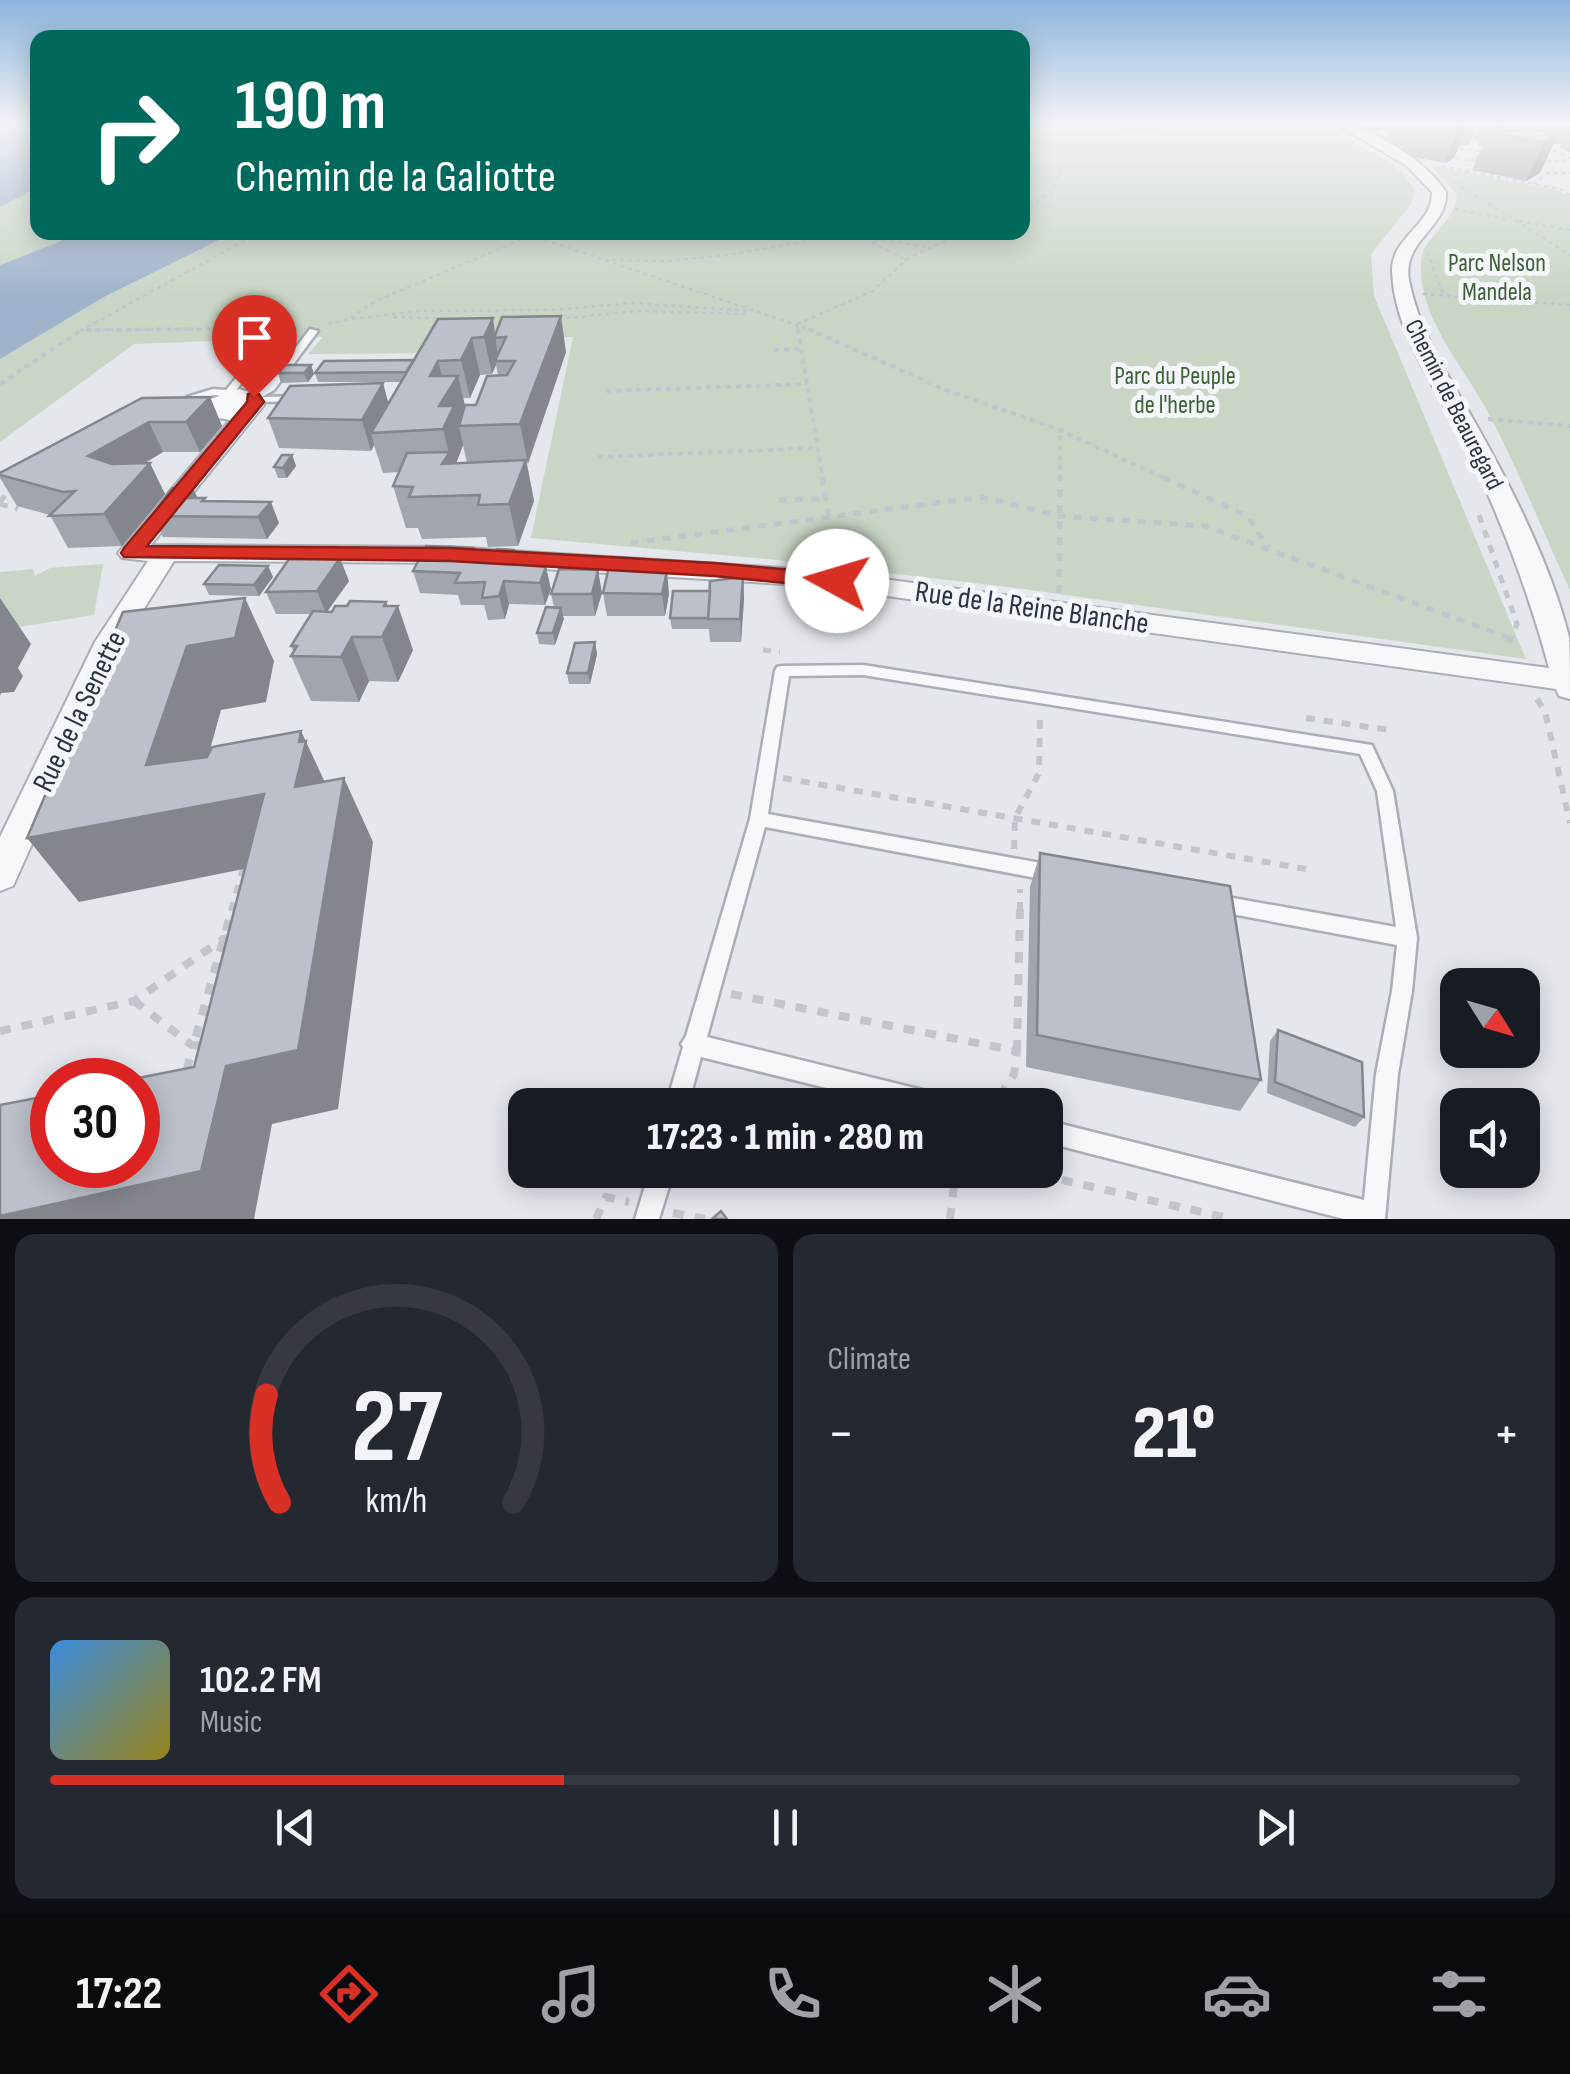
<!DOCTYPE html>
<meta charset="utf-8">
<style>
:root{--surface:#171b24;--page:#242831;--text:#f1f3f6;--muted:#9ea1a6;--line:#363941;--accent:#d93025}
body{margin:0;font-family:"Sofia Sans Condensed",sans-serif;background:var(--page);color:var(--text);height:100vh;display:flex;flex-direction:column;font-size:38px;white-space:nowrap}
*{box-sizing:border-box;margin:0}
p{font-size:32px;color:var(--muted)}
.icon{flex:none;width:55px;height:55px;fill:none;stroke:currentColor;stroke-width:2;stroke-linecap:round;stroke-linejoin:round}
.map{position:relative;height:1219px;overflow:hidden}
.details{display:flex;flex-direction:column;gap:15px;padding:15px;background:#0d0f14;flex:1}
.details>*{flex:none}
.hud{position:absolute;left:30px;top:30px;width:1000px;height:210px;border-radius:20px;box-shadow:0 5px 25px #0003;background:#00695c;color:#fff;overflow:hidden}
.needle{width:65px;rotate:127deg}
.tools{position:absolute;left:1440px;top:968px;display:grid;gap:20px}
.tools a{display:grid;place-items:center;width:100px;height:100px;border-radius:20px;background:var(--surface);box-shadow:0 5px 25px #0003;font-size:50px}
.speed{position:absolute;left:30px;top:1058px;display:flex;gap:20px;font-size:50px;font-weight:700;text-align:center}
.speed>*{display:grid;place-content:center;width:130px;height:130px;border-radius:50%;background:var(--surface);box-shadow:0 5px 25px #0003;line-height:1}
.speed .limit{border:15px solid #d22;background:#fff;color:#111}
.pin{position:absolute;display:grid;place-items:center;width:85px;height:85px;color:#fff;margin:-102px -42px;border-radius:50% 50% 50% 0;rotate:-45deg;box-shadow:0 0 10px #0007}
.pin .icon{rotate:45deg}
.me{position:absolute;width:110px;margin:-55px;rotate:276deg;stroke-linejoin:round;filter:drop-shadow(0 0 8px #0008)}
.turn{display:flex;align-items:center;gap:35px;height:210px;padding:0 40px;font-size:45px}
.turn .icon{width:130px;height:130px;stroke-width:2.5}
.turn b{display:block;font-size:70px;line-height:85px}
.big{font-size:75px;font-weight:800;line-height:1.1}
.details .card{flex:1;display:flex;flex-direction:column;justify-content:center;gap:15px;min-width:0;padding:0 35px;border-radius:20px;background:var(--page)}
.details .dial{align-items:center;gap:0}
.dial svg{height:260px;overflow:visible;fill:none;stroke:var(--line);stroke-width:7;stroke-linecap:round;text-anchor:middle}
.dial text{fill:var(--text);stroke:none}
.song{display:flex;align-items:center;gap:30px}
.cover{width:120px;height:120px;border-radius:15px;background:linear-gradient(135deg,hsl(210 70% 55%),hsl(50 70% 35%))}
.played{height:10px;border-radius:5px;background:linear-gradient(90deg,var(--accent) 35%,var(--line) 35%)}
.keys{display:flex;justify-content:space-around;direction:ltr}
.heat{display:flex;justify-content:space-between;align-items:center;font-size:55px;direction:ltr}
.details .tiles{flex:1;display:grid;gap:15px;grid-template-columns:1fr 1fr}
.card:last-child{grid-column:span 2}
.trip{position:absolute;left:508px;top:1088px;width:555px;height:100px;border-radius:20px;background:var(--surface);box-shadow:0 5px 25px #0003;font-weight:800;line-height:100px;text-align:center}
.dock{display:flex;height:160px;justify-content:space-around;align-items:center;background:#090b0e;color:var(--muted)}
.dock .icon{width:70px;height:70px}
.dock .selected{color:var(--accent)}
.dock b{font-size:45px;color:var(--text)}
.map>svg:first-child{display:block}
.green{fill:#c9d6c5}
.water{fill:#9fb4cc}
.lines{fill:none;stroke-linecap:round;stroke-linejoin:round}
.service-casing{stroke:#a9aeb7;stroke-width:5}
.minor-casing{stroke:#a9aeb7;stroke-width:4}
.path-far4{stroke:#c2c5cb;stroke-width:2.5;stroke-dasharray:4 4;stroke-linecap:butt}
.path-far3{stroke:#c2c5cb;stroke-width:4;stroke-dasharray:5 5;stroke-linecap:butt}
.path-far2{stroke:#c2c5cb;stroke-width:5;stroke-dasharray:8 8;stroke-linecap:butt}
.path-far1{stroke:#c2c5cb;stroke-width:6;stroke-dasharray:9 9;stroke-linecap:butt}
.path{stroke:#c2c5cb;stroke-width:8;stroke-dasharray:11 11;stroke-linecap:butt}
.service{fill:#f7f8fa;fill-rule:evenodd}
.minor{fill:#f7f8fa;fill-rule:evenodd}
.wall{fill:#a1a5ae;fill-rule:evenodd}
.shaded-wall{fill:#83868d}
.building{fill:#bbc0ca;stroke:#83868d;stroke-width:2.5}
.route{fill:#d93025;stroke:#8d1f18;stroke-width:2.5}
.labels{text-anchor:middle;stroke-width:10;stroke-linejoin:round;paint-order:stroke}
.far-park-label{font-size:25px;fill:#3f6138;stroke:#f4f6f9}
.far-street-label{font-size:25px;fill:#2b3445;stroke:#f4f6f9}
.street-label{font-size:30px;fill:#2b3445;stroke:#f4f6f9}
</style>
<div class="map">
<svg width="1570" height="1219" viewBox="0 0 1570 1219">
<rect width="100%" height="100%" fill="#e4e7ec"/>
<g class="green">
<path d="M1023,123H1321L1397,167L1415,189L1411,204L1371,254L1374,296L1526,659L1008,587L768,559L531,538L573,337L457,339L445,353L308,354L323,337L134,344L0,442V359L104,297L233,233L1022,232Z"/>
<path d="M1431,165L1556,190L1570,196V590C1543,532 1519,471 1489,414C1464,366 1418,319 1421,261C1422,238 1454,225 1457,195Z"/>
<path d="M37,187L38,232L81,233L0,265V207Z"/>
<path d="M103,564L94,615L0,630V572L33,569L35,576L50,568Z"/>
</g>
<g class="water">
<path d="M0,123H37L38,187L0,207Z"/>
<path d="M81,233V232L233,233L104,297L0,359V265Z"/>
</g>
<g class="lines">
<g class="service-casing">
<g id="service">
<path d="M310,329L318,331L274,390L262,397L300,396L304,397V401L252,402L249,397L250,395L266,386Z"/>
<path d="M239,377L244,380L234,393L237,396L236,398L214,395L196,401L193,411H185L184,409L187,397L213,389L226,390L236,378Z"/>
<path d="M863,665L1372,745L1393,791L1417,938L1412,991L1398,1074L1385,1219H1344L1045,1142V1120L1364,1200L1376,1074L1392,991L1397,945L1216,911L1209,909L1207,903L1209,897L1216,895L1396,927L1377,791L1360,754L863,675L789,676L768,814L1052,865L1058,868L1061,873L1058,878L1052,881L765,827L707,1037L939,1094L947,1097L950,1105H895L701,1057L688,1105H666L683,1047L681,1044L686,1036L750,819L775,671L777,667L782,666Z"/>
<path d="M650,1170H674L659,1219H635Z"/>
</g>
</g>
<g class="minor-casing">
<path id="minor" d="M1334,123C1367,123 1429,163 1446,192C1448,228 1402,240 1409,280C1419,333 1451,380 1477,426C1512,488 1552,568 1569,637C1570,656 1570,679 1570,699L1559,696L1556,689L815,586L450,563L174,561L123,642L13,886L0,891V837L95,642L148,561L122,558L118,553L230,420L208,416L205,412L208,400L239,389L263,396L264,405L151,545L450,547L815,570L1549,668C1529,594 1502,522 1469,453C1442,396 1394,336 1392,271C1391,237 1433,225 1432,192L1406,165Z"/>
</g>
<g class="path-far4">
<path d="M1042,134L1264,123"/>
<path d="M1546,147L1570,158"/>
<path d="M1452,148L1485,151"/>
<path d="M1448,156L1470,161"/>
<path d="M1478,161H1470L1483,154"/>
<path d="M1539,162L1570,160"/>
<path d="M1442,166L1560,189L1570,195"/>
<path d="M1454,182L1570,255"/>
<path d="M1533,184L1548,173H1570"/>
<path d="M1455,209L1508,219"/>
<path d="M1022,210L1051,193L1063,163L1055,148L1030,123"/>
<path d="M1519,221L1570,230"/>
<path d="M522,232L814,331"/>
<path d="M862,232L887,239"/>
<path d="M872,242L906,260"/>
<path d="M898,242L926,247"/>
<path d="M1427,252L1444,296"/>
<path d="M612,260L668,261L728,255L834,236L897,242"/>
<path d="M1423,294L1570,305"/>
<path d="M393,317L457,319"/>
<path d="M352,319L419,311L553,310L632,303L750,311"/>
<path d="M558,319L638,311L747,314"/>
<path d="M328,324L349,319L376,301L527,237"/>
<path d="M797,324L798,331"/>
<path d="M797,324L873,291L907,259L964,232"/>
<path d="M86,330L293,328"/>
<path d="M80,331L260,232"/>
</g>
<g class="path-far3">
<path d="M798,329L823,480"/>
<path d="M808,329L946,390L1060,430L1168,480"/>
<path d="M86,330L198,329"/>
<path d="M774,350L801,349"/>
<path d="M0,384L83,329"/>
<path d="M606,391L807,384"/>
<path d="M1488,419L1570,426"/>
<path d="M598,457L817,448"/>
<path d="M1060,480V430"/>
</g>
<g class="path-far2">
<path d="M822,477L829,517"/>
<path d="M1163,477L1247,516L1268,547"/>
<path d="M779,500L826,499"/>
<path d="M0,502L9,490"/>
<path d="M0,504L18,509"/>
<path d="M1479,515L1517,624L1506,651"/>
<path d="M631,543L981,497L1059,516L1205,526L1512,639"/>
<path d="M1059,593L1060,477"/>
<path d="M763,650L780,652"/>
</g>
<g class="path-far1">
<path d="M1537,699L1545,711L1570,823"/>
<path d="M1306,718L1390,730"/>
<path d="M783,778L1306,869"/>
<path d="M1014,849L1015,818L1039,773L1040,715"/>
<path d="M231,911L243,869"/>
<path d="M1020,911V889"/>
</g>
<g class="path">
<path d="M731,994L1017,1051L1014,1074L994,1105"/>
<path d="M134,1001L193,1046L186,1073"/>
<path d="M0,1031L134,1001L223,939L234,937"/>
<path d="M205,1044L193,1046L232,909"/>
<path d="M1017,1051L1020,909"/>
<path d="M1019,1170L1232,1219"/>
<path d="M673,1213L705,1219"/>
<path d="M596,1219L606,1197L629,1202"/>
<path d="M950,1219L956,1170"/>
</g>
<use href="#service" class="service"/>
<use href="#minor" class="minor"/>
</g>
<g class="wall">
<path d="M1353,123H1570V152L1560,148L1561,144H1553L1540,173L1526,181L1472,170L1482,147L1478,146L1479,142L1474,139L1478,130H1476L1469,145L1459,146L1454,158L1445,163L1413,157L1402,150L1403,146H1397L1385,141L1389,131H1368Z"/>
<path d="M438,319L566,352L527,464L534,501L518,546L488,547L486,537L422,539L418,528H406L393,486L399,472L383,473L374,445L371,451L279,448L268,418L383,383L388,403L401,382H318L315,373L414,360ZM496,365L498,375L476,405L465,406L463,398H470L480,375L492,374ZM463,445L467,463H456Z"/>
<path d="M311,365L314,374L308,382L281,383L278,373Z"/>
<path d="M210,397L222,426L200,452H163L145,463L165,494L122,546L68,548L50,515L17,506L0,478V473Z"/>
<path d="M292,455L296,466L287,478H278L274,467Z"/>
<path d="M197,498H205L206,501L279,523L267,539L163,537L152,516Z"/>
<path d="M473,548L475,557L494,558L514,550L517,564L551,589L545,605L509,604L505,619L488,620L484,605H461L458,595L420,593L413,571Z"/>
<path d="M645,559L646,571L669,594L665,616H607L603,593Z"/>
<path d="M268,566L273,577L259,596L209,595L204,584Z"/>
<path d="M743,577L744,599L741,642H710L709,629H672L670,618L710,591Z"/>
<path d="M349,581L327,612L387,606L413,650L398,682L369,681L359,702L311,701L291,656L294,652L291,646L311,614H276L266,592Z"/>
<path d="M602,593L595,616H563L555,645L539,644L537,633L554,607L551,594Z"/>
<path d="M595,642L597,654L590,684H569L567,673Z"/>
<path d="M1040,853L1261,1080L1240,1111L1026,1067L1030,887Z"/>
<path d="M1278,1030L1364,1117L1355,1127L1267,1093L1270,1041Z"/>
</g>
<g class="shaded-wall">
<path d="M1465,123H1468L1454,158L1445,163L1460,125Z"/>
<path d="M1520,123H1526L1519,137L1514,136Z"/>
<path d="M1558,134L1540,173L1526,181L1544,142Z"/>
<path d="M561,316L566,352L528,464L520,424Z"/>
<path d="M493,318L498,357L495,361L496,365L492,374L484,337Z"/>
<path d="M472,338L480,375L470,398L461,360Z"/>
<path d="M438,361L447,394L458,376L467,414L459,426L463,445L454,469L442,464L449,453L430,376Z"/>
<path d="M311,365L314,374L308,382L304,373Z"/>
<path d="M383,383L391,413L371,433L374,445L371,451L362,420Z"/>
<path d="M210,397L222,426L200,452L186,422Z"/>
<path d="M149,422L163,452L104,487L88,456Z"/>
<path d="M292,455L296,466L287,478L283,468Z"/>
<path d="M526,460L534,501L518,546L509,504Z"/>
<path d="M150,463L165,494L122,546L104,514Z"/>
<path d="M193,488L203,510L184,498Z"/>
<path d="M271,502L279,523L267,539L258,517Z"/>
<path d="M514,550L519,572L510,564Z"/>
<path d="M340,558L349,581L326,613L317,591Z"/>
<path d="M268,566L273,577L259,596L254,585Z"/>
<path d="M546,567L551,589L545,605L540,583Z"/>
<path d="M598,570L602,593L595,616L592,594Z"/>
<path d="M667,571L669,594L665,616L662,594Z"/>
<path d="M743,577L744,599L741,642L740,619Z"/>
<path d="M504,581L509,604L505,619L499,596Z"/>
<path d="M0,598L31,644L18,668L23,676L14,692L1,693L0,696Z"/>
<path d="M245,598L274,661L266,702L221,710L194,807L264,794L298,858L79,902L27,838L146,765L187,646Z"/>
<path d="M386,602L392,619L398,606L413,650L398,682L382,637L384,606Z"/>
<path d="M561,608L564,619L555,645L553,633Z"/>
<path d="M352,637L369,681L359,702L341,657Z"/>
<path d="M595,642L597,654L590,684L588,673Z"/>
<path d="M301,731L336,806L295,787Z"/>
<path d="M344,778L373,842L338,1109L272,1124L254,1219H0V1216L226,1066Z"/>
</g>
<g class="building">
<path d="M1497,127L1522,132L1528,129L1558,134L1544,142L1488,132Z"/>
<path d="M561,316L520,424L459,426L465,405H476L487,376L507,375L515,361H495L506,337L494,338L502,317Z"/>
<path d="M493,318L484,337L472,338L461,360L438,361L430,376H458L439,406H454L443,429L371,433L438,319Z"/>
<path d="M414,360L406,372L315,373L324,361Z"/>
<path d="M284,365H311L304,373H278Z"/>
<path d="M383,383L362,420L268,418L290,386Z"/>
<path d="M210,397L186,422H149L88,456L112,464L150,463L104,514L49,516L75,491L63,492L0,475V473L142,398Z"/>
<path d="M450,452L442,464L526,460L509,504L478,505L480,495L409,497L413,487L393,486L407,453Z"/>
<path d="M282,455H292L283,468L274,467Z"/>
<path d="M172,488H193L184,498H205L202,501L271,502L258,517L152,516Z"/>
<path d="M426,546L473,548L468,556L494,558L497,549L514,550L510,564L546,567L540,583L504,581L499,596L482,598L485,582L455,583L460,573L413,571Z"/>
<path d="M611,557L645,559L643,571H667L662,594L603,593Z"/>
<path d="M340,558L317,591L266,592L289,559Z"/>
<path d="M219,565L268,566L254,585L204,584Z"/>
<path d="M559,569L598,570L592,594H551Z"/>
<path d="M743,577L740,619H708L710,581Z"/>
<path d="M673,591H710L708,618H670Z"/>
<path d="M245,598L235,638L187,646L146,765L207,757L212,747L301,731L299,742L306,741L295,787L344,778L298,1050L226,1066L201,1171L0,1216V1105L52,1095V1165H138V1080H128L194,1067L264,794L27,838L123,612Z"/>
<path d="M350,601L386,602L384,606H398L382,637H352L341,657L291,656L297,646H291L313,611L332,612L335,606H347Z"/>
<path d="M546,607L561,608L553,633H537Z"/>
<path d="M595,642L588,673H567L575,643Z"/>
<path d="M1040,853L1230,886L1261,1080L1037,1035Z"/>
<path d="M1278,1030L1362,1062L1364,1117L1275,1082Z"/>
<path d="M721,1211L727,1219H712Z"/>
</g>
<linearGradient id="sky" x2="0" y2="1"><stop stop-color="#8bb4dd"/><stop offset="0.42" stop-color="#f3f4f6"/><stop offset="1" stop-color="#f3f4f6" stop-opacity="0"/></linearGradient>
<rect width="1570" height="294" fill="url(#sky)"/>
<path class="route" d="M254,392L259,394L264,402L147,546L450,548L714,563L837,574L848,581L837,588L714,576L450,561L124,557L121,553L124,548L247,402L248,394Z"/>
<g class="labels">
<g class="far-park-label">
<text x="1497" y="271">Parc Nelson<tspan x="1497" dy="29">Mandela</tspan></text>
<text x="1175" y="384">Parc du Peuple<tspan x="1175" dy="29">de l'herbe</tspan></text>
</g>
<g class="far-street-label">
<text transform="translate(1455 404) rotate(63)" y="9">Chemin de Beauregard</text>
</g>
<g class="street-label">
<text transform="translate(1032 607) rotate(8)" y="10">Rue de la Reine Blanche</text>
<text transform="translate(79 711) rotate(-64)" y="10">Rue de la Senette</text>
</g>
</g>
</svg>
<div class="tools">
<a><svg class="needle" viewBox="-14 -14 28 28"><path d="M0-13l5 13h-10z" fill="#e53935"/><path d="M0 13l5-13h-10z" fill="#9ea1a6"/></svg></a>
<a><svg class="icon" aria-label="sound" viewBox="0 0 24 24"><path d="M4 9h4l5-4v14l-5-4H4zM17 9q2 3 0 6"/></svg></a>
</div>
<div class="speed"><div class="limit">30</div></div>
<div class="pin" style="left:254px;top:397px;background:#d93025"><svg class="icon" aria-label="arrive" viewBox="0 0 24 24"><path d="M6 21V4h12l-3 4 3 4H6"/></svg></div>
<svg class="me" style="left:837px;top:581px" viewBox="-20 -20 40 40"><circle r="19" fill="#fff"/><path d="M0-13L10 11 0 6-10 11z" fill="#d93025"/></svg>
<div class="trip">17:23 · 1 min · 280 m</div>
<div class="hud">
<div class="turn"><svg class="icon" aria-label="right" viewBox="0 0 24 24"><path d="M7 20v-9h11M14 6l5 5-5 5"/></svg><div><b>190 m</b>Chemin de la Galiotte</div></div>
</div>
</div>
<section class="details">
<div class="tiles">
<div class="card dial"><svg viewBox="0 0 100 80">
<path d="M14 69A42 42 0 1 1 86 69"/>
<path d="M14 69A42 42 0 0 1 10 36" stroke="#d93025"/>
<text x="50" y="56" font-size="32" font-weight="700">27</text>
<text x="50" y="72" font-size="11">km/h</text>
</svg></div>
<div class="card"><p>Climate</p>
<div class="heat"><a>−</a><b class="big">21°</b><a>+</a></div>
</div>
<div class="card">
<div class="song"><i class="cover"></i><div><b>102.2 FM</b><p>Music</p></div></div>
<div class="played"></div>
<div class="keys"><svg class="icon" aria-label="previous" viewBox="0 0 24 24"><path d="M18 5L8 12l10 7zM5 5v14"/></svg><svg class="icon" aria-label="pause" viewBox="0 0 24 24"><path d="M8 5v14M16 5v14"/></svg><svg class="icon" aria-label="next" viewBox="0 0 24 24"><path d="M6 5l10 7-10 7zM19 5v14"/></svg></div>
</div>
</div>
</section>
<nav class="dock">
<b>17:22</b>
<svg class="icon selected" aria-label="directions" viewBox="0 0 24 24"><path d="M12 3l9 9-9 9-9-9zM9 14v-3h6M13 9l2 2-2 2"/></svg>
<svg class="icon" aria-label="music" viewBox="0 0 24 24"><path d="M9 18V5l10-2v13"/><circle cx="6" cy="18" r="3"/><circle cx="16" cy="16" r="3"/></svg>
<svg class="icon" aria-label="phone" viewBox="0 0 24 24"><path d="M5 4h4l2 5-3 2q2 4 5 5l2-3 5 2v4C11 20 4 13 5 4z"/></svg>
<svg class="icon" aria-label="climate" viewBox="0 0 24 24"><path d="M12 3v18M4 7l16 10M4 17L20 7"/></svg>
<svg class="icon" aria-label="car" viewBox="0 0 24 24"><path d="M5 17H2v-5l4-1 3-4h7l3 4 3 1v5h-3M9 17h6M6 11h13"/><circle cx="7" cy="17" r="2"/><circle cx="17" cy="17" r="2"/></svg>
<svg class="icon" aria-label="filters" viewBox="0 0 24 24"><path d="M4 7h16M4 17h16"/><circle cx="9" cy="7" r="2"/><circle cx="15" cy="17" r="2"/></svg>
</nav>
